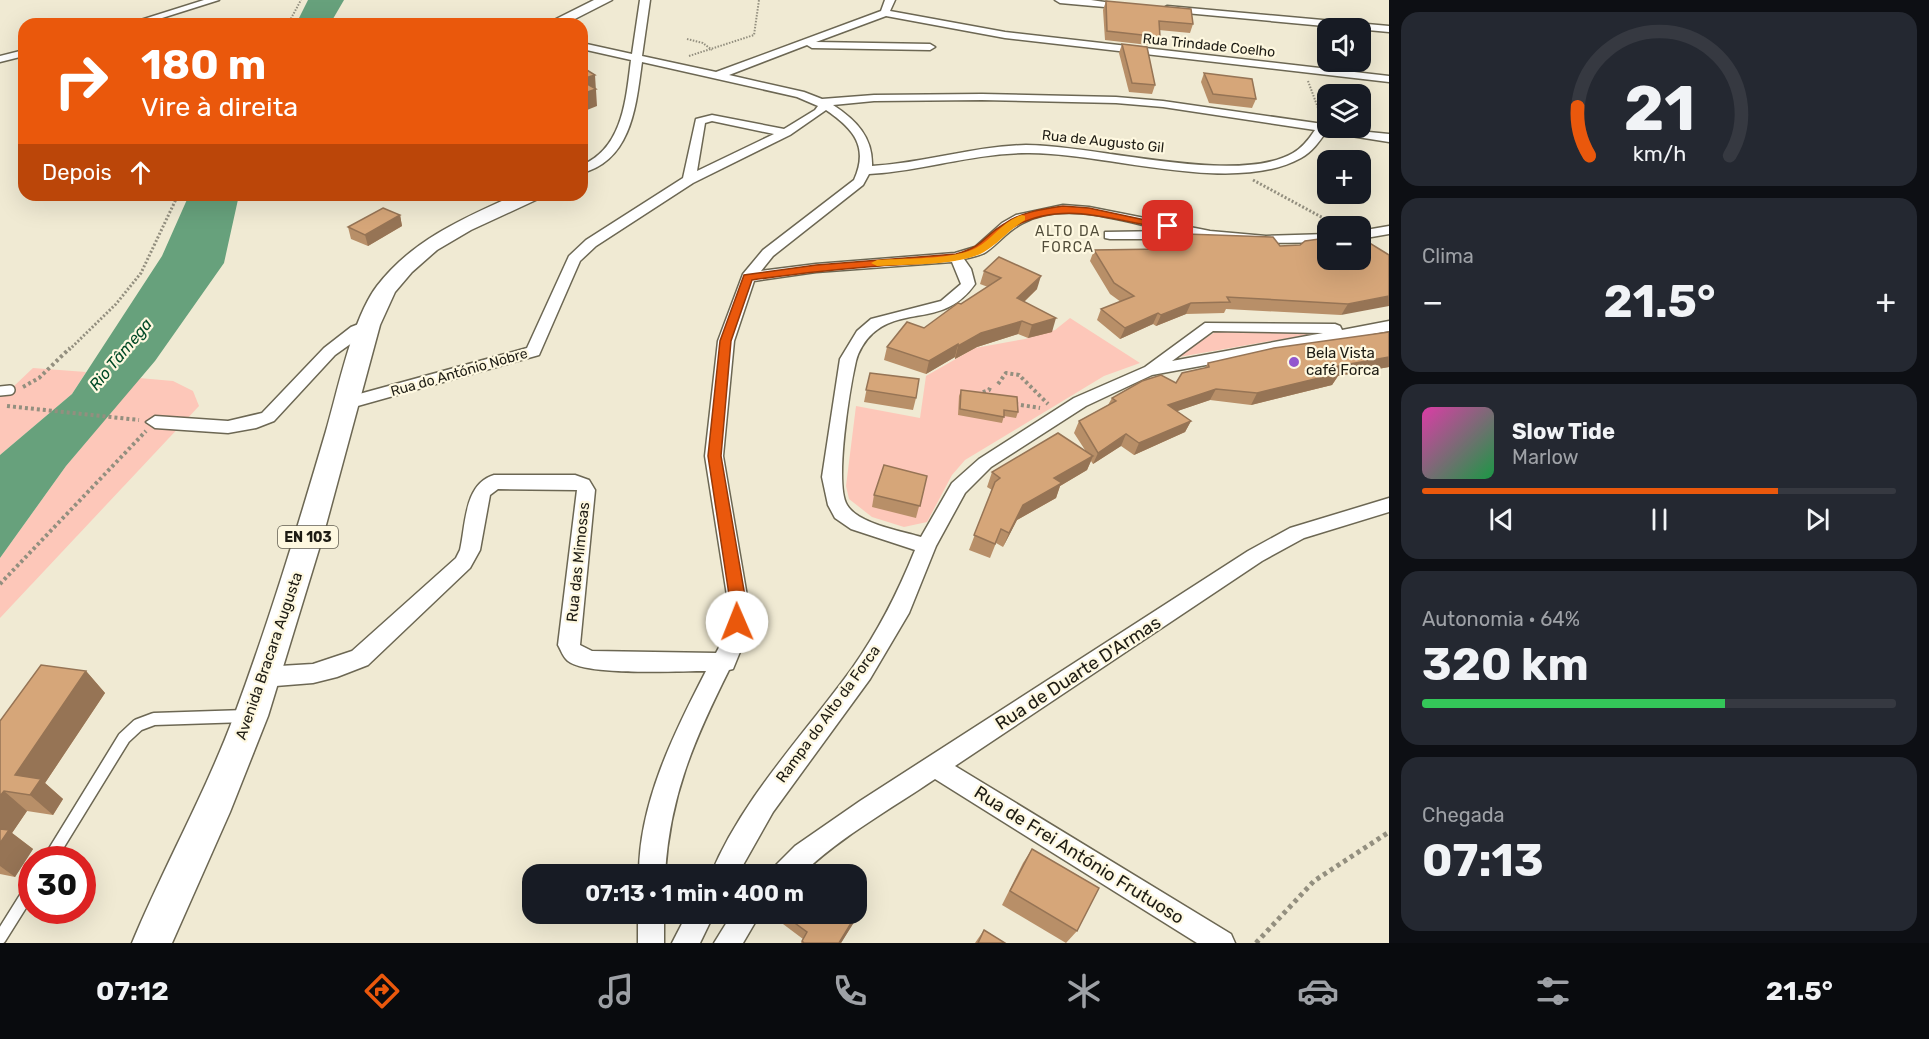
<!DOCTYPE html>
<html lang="pt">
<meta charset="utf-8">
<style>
:root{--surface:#171b24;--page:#242831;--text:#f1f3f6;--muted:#9ea1a6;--line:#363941;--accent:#ea580c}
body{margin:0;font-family:Rubik,sans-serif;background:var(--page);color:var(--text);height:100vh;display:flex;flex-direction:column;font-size:22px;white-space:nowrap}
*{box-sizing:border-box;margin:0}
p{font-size:20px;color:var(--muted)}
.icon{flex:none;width:33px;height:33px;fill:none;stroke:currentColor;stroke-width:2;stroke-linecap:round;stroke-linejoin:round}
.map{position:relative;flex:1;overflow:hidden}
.sheet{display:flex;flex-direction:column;gap:12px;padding:12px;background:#0d0f14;width:540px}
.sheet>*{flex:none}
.banner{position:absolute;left:18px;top:18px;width:570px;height:183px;border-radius:18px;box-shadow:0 6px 24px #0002;background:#ea580c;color:#fff;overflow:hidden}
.fabs{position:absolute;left:1317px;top:18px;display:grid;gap:12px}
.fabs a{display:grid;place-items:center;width:54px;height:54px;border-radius:12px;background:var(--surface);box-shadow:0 6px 24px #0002;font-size:30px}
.speed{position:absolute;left:18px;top:846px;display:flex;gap:12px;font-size:30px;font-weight:700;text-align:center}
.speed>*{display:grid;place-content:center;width:78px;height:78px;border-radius:50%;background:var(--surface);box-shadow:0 6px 24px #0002;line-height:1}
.speed .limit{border:9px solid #d22;background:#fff;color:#111}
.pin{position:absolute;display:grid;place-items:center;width:51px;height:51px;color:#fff;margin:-26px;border-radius:12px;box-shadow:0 3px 9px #0006}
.me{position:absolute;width:66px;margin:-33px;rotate:359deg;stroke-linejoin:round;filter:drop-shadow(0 0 4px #0008)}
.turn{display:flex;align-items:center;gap:21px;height:126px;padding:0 24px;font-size:27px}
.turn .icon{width:78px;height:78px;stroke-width:2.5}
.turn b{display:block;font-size:42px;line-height:51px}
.then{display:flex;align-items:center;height:57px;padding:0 24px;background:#0003;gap:12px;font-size:22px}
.big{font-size:45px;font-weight:700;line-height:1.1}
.sheet .card{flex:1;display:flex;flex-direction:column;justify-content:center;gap:9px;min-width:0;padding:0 21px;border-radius:18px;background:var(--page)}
.sheet .dial{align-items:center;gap:0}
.dial svg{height:156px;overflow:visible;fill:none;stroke:var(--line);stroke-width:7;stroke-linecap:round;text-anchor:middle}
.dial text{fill:var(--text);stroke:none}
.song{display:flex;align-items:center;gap:18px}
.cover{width:72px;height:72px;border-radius:9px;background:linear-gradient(135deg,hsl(320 70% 55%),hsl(140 70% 35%))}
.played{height:6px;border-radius:3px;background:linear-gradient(90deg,var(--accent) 75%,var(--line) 75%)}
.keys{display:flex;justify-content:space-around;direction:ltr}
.heat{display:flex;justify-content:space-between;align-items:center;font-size:33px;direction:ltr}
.charge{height:9px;border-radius:4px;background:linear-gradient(90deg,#34c759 64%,var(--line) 0)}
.trip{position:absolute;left:522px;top:864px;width:345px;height:60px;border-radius:18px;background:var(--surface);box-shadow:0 6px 24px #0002;font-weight:700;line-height:60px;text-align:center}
.tabs{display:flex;height:96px;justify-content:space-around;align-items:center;background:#090b0e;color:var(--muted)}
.tabs .icon{width:42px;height:42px}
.tabs .on{color:var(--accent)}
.tabs b{font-size:27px;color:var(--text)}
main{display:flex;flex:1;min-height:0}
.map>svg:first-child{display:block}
.green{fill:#fdc7b9}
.water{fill:#67a17c}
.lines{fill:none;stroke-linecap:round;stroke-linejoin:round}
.service-far1-casing{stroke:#6c6753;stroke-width:12}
.service-casing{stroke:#6c6753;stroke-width:15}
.minor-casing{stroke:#6c6753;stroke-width:3}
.primary-casing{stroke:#6c6753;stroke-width:3}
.path-far3{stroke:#938f7f;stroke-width:2;stroke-dasharray:1.5 1.5;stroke-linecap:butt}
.path-far2{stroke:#938f7f;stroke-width:3;stroke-dasharray:2 2;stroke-linecap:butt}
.path-far1{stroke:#938f7f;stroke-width:4;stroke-dasharray:3 3;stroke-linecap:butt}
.path{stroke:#938f7f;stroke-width:5;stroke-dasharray:4 4;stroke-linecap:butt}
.service-far1{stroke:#fff;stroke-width:9}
.service{stroke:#fff;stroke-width:12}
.minor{fill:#fff;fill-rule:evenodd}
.primary{fill:#fff;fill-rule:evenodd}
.wall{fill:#b88f68}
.shaded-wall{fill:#967455}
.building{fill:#d6a679;stroke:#967455;stroke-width:1.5}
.route{fill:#ea580c;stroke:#983908;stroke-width:1.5}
.slow{fill:#f59e0b}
.poi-dot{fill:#9257ce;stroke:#fef8e0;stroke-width:2}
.labels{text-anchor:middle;stroke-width:4.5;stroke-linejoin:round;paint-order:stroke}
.far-street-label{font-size:14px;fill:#1e1c14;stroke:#fef8e0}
.far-neighbourhood-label{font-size:14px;letter-spacing:1.5px;fill:#524d3a;stroke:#fef8e0}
.shield{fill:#fef8e0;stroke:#615e51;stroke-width:1.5}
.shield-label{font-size:14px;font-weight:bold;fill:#1e1c14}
.poi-label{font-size:15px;fill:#1e1c14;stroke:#fef8e0;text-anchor:start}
.street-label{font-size:15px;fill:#1e1c14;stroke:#fef8e0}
.water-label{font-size:16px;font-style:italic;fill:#004a26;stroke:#fef8e0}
.near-street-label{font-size:18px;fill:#1e1c14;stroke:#fef8e0}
</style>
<main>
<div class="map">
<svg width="1389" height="943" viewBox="0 0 1389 943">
<rect width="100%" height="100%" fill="#f0ead3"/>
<g class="green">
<path d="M1070,318L1140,363L1104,376L965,460L952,475L927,522L904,527L872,517L849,499L846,486L856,406L920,418L926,376L975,348L1025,339L1055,330Z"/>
<path d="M1217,331L1323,332L1173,358Z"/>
<path d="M33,368L86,372L72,394L0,455V389L13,387Z"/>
<path d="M139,378L173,381L193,391L199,406L0,618V558L66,466Z"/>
</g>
<g class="water">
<path d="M308,0H344L330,24H296Z"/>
<path d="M189,195H239L224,263L155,361L66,466L0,558V455L72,394L162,256Z"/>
</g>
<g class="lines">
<g class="service-far1-casing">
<path id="service-far1" d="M0,391L10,390"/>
</g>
<g class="service-casing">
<g id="service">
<path d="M49,860L124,738L138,725L154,719L246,716"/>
<path d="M0,938L32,887"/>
</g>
</g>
<g class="minor-casing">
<g id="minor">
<path d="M204,0H219L143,24H128Z"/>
<path d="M640,0H650L642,56L716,72L881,11L885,0H895L890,11L1005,32L1389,76V82L1005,38L886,16L816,42L930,44L935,47L930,50L812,48L807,45L729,75L804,92L822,99L874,95L982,94L1116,97L1163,101L1323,124L1328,128L1389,134V142L1326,132C1319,142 1312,152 1301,158C1233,196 1104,152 1027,153C974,153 922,171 869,174L863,185L773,256L761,271L816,264L955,253L975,247L1002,223L1016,215L1063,205L1089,207L1210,231L1266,236L1328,234V242C1276,244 1228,243 1177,233V238L1172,239H1110L1105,238V232L1169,231C1124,222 1066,200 1023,223C1008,230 999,243 986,252C980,256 971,257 964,259L971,269L975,284C944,328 904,305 872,334C865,340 858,352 856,361C850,387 834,484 847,505C858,524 902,531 921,537L952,483L979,459L1074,398L1145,367L1205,323L1335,324L1340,326L1342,330L1389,321V331L1152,375L1086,406L991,467L965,493L936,546L909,613L870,679L773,812L738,874H711C743,797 805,734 853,667C879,630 898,592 915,550L851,529L835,518L828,505L822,477L840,359L857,331L871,319L941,301L961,284L952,262L816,272L754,281L734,341L723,456L749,608L746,637L733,669L729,670C694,740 670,795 665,874H639C639,803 674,733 706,671C680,671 585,676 568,661C563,657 561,650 558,645L577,490L498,489L490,495L480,550L470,568L368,665L337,677L313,683L263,687L255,684L252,677L255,670L263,667L313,664L352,651L456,558L460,550C466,524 464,484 494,475H575L589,480L595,490L580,645L592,651L716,653L725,636L729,608L705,456L718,341L743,274L763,250L854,180C869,147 854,129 826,110L790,135L693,183L596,246L580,261L539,355L347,409L339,403L341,399L527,348L569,256L586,240L683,178L696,119L712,115L784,129L815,110L818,106L797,97L642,62C636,105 632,160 582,173V165C623,148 626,99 631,60L582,49V43L632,54ZM982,100L1116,103L1163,107L1315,130C1309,139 1302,148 1293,153C1235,186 1096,145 1026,145C974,146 924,163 872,166C873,137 856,120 833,105L874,101ZM712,121L774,134L697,171L705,123ZM1213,331L1323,333L1172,361Z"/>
<path d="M1055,0H1091L1132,6L1127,9L1060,3Z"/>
<path d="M1167,6L1389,26V32L1164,11L1162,9Z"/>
<path d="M24,50V56L0,62V56Z"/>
<path d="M1389,226V234L1360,239V231Z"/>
<path d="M369,320L377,325L335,355L274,421L256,428L228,433L155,428L146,422L155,416L228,421L262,413L324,348L351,327Z"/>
<path d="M1389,498V512L1304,538L1262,561L955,766L1231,934L1235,943H1197L935,779C891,809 840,837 802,874H772L776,865L795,846L860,801L1248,551L1290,528Z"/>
<rect x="638" y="914" width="26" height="29"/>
<path d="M687,914H714L700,943H672Z"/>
<path d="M732,914H760L743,943H714Z"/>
</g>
</g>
<g class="primary-casing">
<g id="primary">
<path d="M594,0H612L565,24H546Z"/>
<path d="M515,195H541L538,199L471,230L437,250L412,272L395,292L380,325L323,536L268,716L230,812L172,943H132C164,866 205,794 234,716C269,622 298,526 326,431C338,390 352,319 377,286C412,240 464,218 515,195Z"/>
</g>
</g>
<g class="path-far3">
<path d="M288,24L301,0"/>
<path d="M687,39L703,43L712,50"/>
<path d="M689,56L754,35L759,0"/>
<path d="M1308,81L1321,116"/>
</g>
<g class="path-far2">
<path d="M1253,180L1338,226"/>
<path d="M69,350L116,304L141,273L178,195"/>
</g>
<g class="path-far1">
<path d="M998,384L1006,373L1019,375L1048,404"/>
<path d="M23,387L39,378L70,348"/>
<path d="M980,396V393L989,390L991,385"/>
<path d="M1015,404L1040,408"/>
<path d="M7,406L139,420"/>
<path d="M0,584L146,431"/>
</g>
<path class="path" d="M1256,943L1314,881L1389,832"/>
<use href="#service-far1" class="service-far1"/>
<use href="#service" class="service"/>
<use href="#minor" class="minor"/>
<use href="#primary" class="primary"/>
</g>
<g class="wall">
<path d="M1106,1L1193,24L1190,33L1159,30L1160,37L1157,46L1105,40L1103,10Z"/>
<path d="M1122,44L1155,85L1152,94L1129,92L1119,53Z"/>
<path d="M1204,73L1256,99L1252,108L1209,103L1201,82Z"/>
<path d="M400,215L402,226L368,246L351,239L348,227Z"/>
<path d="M1186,234L1280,246L1300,245L1322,242L1389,255L1341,315L1226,309L1224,313L1186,314L1156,326L1153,324L1120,339L1097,320L1101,309L1121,302L1110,294L1090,261L1094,250L1152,249L1156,239H1184Z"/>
<path d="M984,271L1037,289L1024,302L1052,332L1028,338L1018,334L977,347L955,359V357L926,374L884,360L887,347L924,328L988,287L980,284Z"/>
<path d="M1389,332V367L1338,376L1332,385L1251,405L1210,400L1177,411L1191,421L1185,432L1134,455L1121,446L1093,464L1091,461L1087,470L1060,486L1056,498L1017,520L1003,547L996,543L990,558L969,550L992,490L987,487L992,472L1085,450L1074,433L1079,421L1108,405L1112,398L1176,383L1205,368L1208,363Z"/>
<path d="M870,373L916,398L913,410L864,402Z"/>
<path d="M961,390L1018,412L1016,418L1004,416L1002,423L958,415L959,396Z"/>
<path d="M927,476L916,518L872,507L874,495Z"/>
<path d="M86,671L105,693L45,783L63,799L53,815L27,811L12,833L33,849L15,877L0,874V721Z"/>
<path d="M1032,849L1077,931L1066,943L1002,905L1023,863Z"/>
<path d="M784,915L856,919L841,943H801L803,939L783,924Z"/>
<path d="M984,930L1005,943H975Z"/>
</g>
<g class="shaded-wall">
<path d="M595,75L597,106L582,112V79Z"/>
<path d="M400,215L402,226L368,246L365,235Z"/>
<path d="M1041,276L1037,289L1013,312L1017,298Z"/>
<path d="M1389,296V306L1341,315L1348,304Z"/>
<path d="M1191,303L1186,314L1156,326L1161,315Z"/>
<path d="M1158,313L1153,324L1120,339L1125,328Z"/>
<path d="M1056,318L1052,332L1028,338L1032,325Z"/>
<path d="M1022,321L1018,334L977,347L955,359L958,346L981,333Z"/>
<path d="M958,344L955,357L926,374L929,361Z"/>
<path d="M1389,357V367L1338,376L1332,385L1251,405L1257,393L1333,367Z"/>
<path d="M1216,389L1210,400L1163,416L1168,405Z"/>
<path d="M1191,421L1185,432L1134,455L1139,443Z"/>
<path d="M1126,434L1121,446L1093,464L1098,453Z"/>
<path d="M1093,456L1087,470L1060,486L1056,498L1017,520L1003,547L1009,533L1023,505L1054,478Z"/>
<path d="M86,671L105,693L45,783L63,799L53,815L30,795L15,775Z"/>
<path d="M4,791L27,811L12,833L33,849L15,877L0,866V796Z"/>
<path d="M859,910L856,919L841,943H839Z"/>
</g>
<g class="building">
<path d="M1106,1L1191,9L1193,24L1159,21L1160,37L1107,31Z"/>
<path d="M1122,44L1147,47L1155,85L1132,83Z"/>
<path d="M582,67L595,75L582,79Z"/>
<path d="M1204,73L1252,79L1256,99L1213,94Z"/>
<path d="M582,81L596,89L582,94Z"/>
<path d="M383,208L400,215L365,235L348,227Z"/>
<path d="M1186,234L1273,237L1280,246L1300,245L1305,241L1319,239L1322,242L1328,241V260H1360V237L1389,255V296L1348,304L1227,297L1230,302L1191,303L1161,315L1158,313L1125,328L1101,309L1134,296L1114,283L1094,250L1162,249L1156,239H1190Z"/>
<path d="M999,257L1041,276L1017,298L1056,318L1032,325L1022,321L981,333L958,346V344L929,361L887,347L907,322L924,328L958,303L961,304L1001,278L984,271Z"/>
<path d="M1389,332V357L1333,367L1340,373L1257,393L1216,389L1168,405L1191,421L1139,443L1126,434L1098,453L1079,421L1116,401L1112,398L1142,381L1161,375L1176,383L1182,373L1209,367L1208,363L1274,348Z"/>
<path d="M870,373L919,379L916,398L866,390Z"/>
<path d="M961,390L1017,397L1018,412L1004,410V417L960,409Z"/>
<path d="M1058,433L1093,456L1054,478L1062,483L1023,505L1009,533L1001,529L995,544L974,535L995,482L1000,478L992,472Z"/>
<path d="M884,465L927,476L920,506L874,495Z"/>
<path d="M41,665L86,671L15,775L41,779L30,795L4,791L0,796V721Z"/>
<path d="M0,829L9,830L0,843Z"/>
<path d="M1032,849L1099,888L1077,931L1010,891Z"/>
<path d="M856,909L859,910L839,943H804L802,941L807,932L784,915L786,914H856Z"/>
<path d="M984,930L1005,943H978Z"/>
</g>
<path class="route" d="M1063,206L1089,208L1173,226L1168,230C1117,220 1060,199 1012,228C988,242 991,253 958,259C933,264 905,264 880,266C837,269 795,274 752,280L731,341L721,456L747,608L742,627H731L729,622L731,608L708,456L720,341L744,275L816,265L956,254C985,246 982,237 1004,224C1021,212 1043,209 1063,206Z"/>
<path class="slow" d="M1022,215L1025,216V220C1010,229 999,243 984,252C960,266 905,264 877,266L871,263L877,260C904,258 952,260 976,248C993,239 1002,221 1022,215Z"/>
<circle class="poi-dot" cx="1294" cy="362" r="6"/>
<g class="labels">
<g class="far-street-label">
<text transform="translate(1209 45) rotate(6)" y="5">Rua Trindade Coelho</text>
<text transform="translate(1103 141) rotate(6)" y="5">Rua de Augusto Gil</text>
<text transform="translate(459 372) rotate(-16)" y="5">Rua do António Nobre</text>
</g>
<g class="far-neighbourhood-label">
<text x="1068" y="236">ALTO DA<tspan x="1068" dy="16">FORCA</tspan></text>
</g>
<rect class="shield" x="278" y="526" width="60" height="22" rx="4.5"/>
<g class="shield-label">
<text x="308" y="542">EN 103</text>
</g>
<g class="poi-label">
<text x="1306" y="358">Bela Vista<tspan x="1306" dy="17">café Forca</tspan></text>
</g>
<g class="street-label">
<text transform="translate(578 562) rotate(-84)" y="5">Rua das Mimosas</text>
<text transform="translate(269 656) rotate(-71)" y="5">Avenida Bracara Augusta</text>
<text transform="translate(828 714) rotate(-54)" y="5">Rampa do Alto da Forca</text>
</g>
<g class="water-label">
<text transform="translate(120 354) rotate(-50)" y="6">Rio Tâmega</text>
</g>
<g class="near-street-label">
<text transform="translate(1078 673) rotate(-33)" y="6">Rua de Duarte D'Armas</text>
<text transform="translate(1079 855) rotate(32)" y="6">Rua de Frei António Frutuoso</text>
</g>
</g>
</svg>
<div class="fabs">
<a><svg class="icon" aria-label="sound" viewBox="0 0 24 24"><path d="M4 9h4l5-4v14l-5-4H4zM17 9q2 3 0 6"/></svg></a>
<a><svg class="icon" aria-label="layers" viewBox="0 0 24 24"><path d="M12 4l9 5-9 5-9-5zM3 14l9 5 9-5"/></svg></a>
<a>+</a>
<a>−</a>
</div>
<div class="speed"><div class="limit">30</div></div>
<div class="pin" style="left:1168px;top:226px;background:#d93025"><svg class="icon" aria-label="arrive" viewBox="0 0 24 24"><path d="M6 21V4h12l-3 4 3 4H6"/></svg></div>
<svg class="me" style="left:737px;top:622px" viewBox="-20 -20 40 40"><circle r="19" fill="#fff"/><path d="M0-13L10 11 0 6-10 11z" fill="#ea580c"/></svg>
<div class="trip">07:13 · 1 min · 400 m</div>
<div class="banner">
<div class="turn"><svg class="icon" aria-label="right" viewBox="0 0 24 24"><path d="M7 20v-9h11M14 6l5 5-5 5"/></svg><div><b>180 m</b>Vire à direita</div></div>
<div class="then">Depois<svg class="icon" aria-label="ahead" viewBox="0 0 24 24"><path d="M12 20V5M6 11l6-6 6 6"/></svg></div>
</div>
</div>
<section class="sheet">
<div class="card dial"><svg viewBox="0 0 100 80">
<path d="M14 69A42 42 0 1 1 86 69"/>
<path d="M14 69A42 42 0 0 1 8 44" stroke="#ea580c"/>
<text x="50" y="56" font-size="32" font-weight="700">21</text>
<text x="50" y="72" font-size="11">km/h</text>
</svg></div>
<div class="card"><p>Clima</p>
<div class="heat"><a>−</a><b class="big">21.5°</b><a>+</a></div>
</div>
<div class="card">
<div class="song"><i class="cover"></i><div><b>Slow Tide</b><p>Marlow</p></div></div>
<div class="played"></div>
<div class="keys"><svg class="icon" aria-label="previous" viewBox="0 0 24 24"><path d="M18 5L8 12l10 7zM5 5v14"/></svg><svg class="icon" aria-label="pause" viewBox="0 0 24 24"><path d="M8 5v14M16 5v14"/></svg><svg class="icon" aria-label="next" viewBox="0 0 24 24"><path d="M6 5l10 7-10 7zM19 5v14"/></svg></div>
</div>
<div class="card"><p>Autonomia · 64%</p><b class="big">320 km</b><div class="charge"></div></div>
<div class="card"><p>Chegada</p><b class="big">07:13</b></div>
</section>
</main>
<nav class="tabs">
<b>07:12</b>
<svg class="icon on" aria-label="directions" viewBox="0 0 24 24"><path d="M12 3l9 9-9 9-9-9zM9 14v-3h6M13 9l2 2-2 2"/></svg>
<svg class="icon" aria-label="music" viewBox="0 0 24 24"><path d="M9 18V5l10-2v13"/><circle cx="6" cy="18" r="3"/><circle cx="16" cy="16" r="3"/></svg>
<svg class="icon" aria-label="phone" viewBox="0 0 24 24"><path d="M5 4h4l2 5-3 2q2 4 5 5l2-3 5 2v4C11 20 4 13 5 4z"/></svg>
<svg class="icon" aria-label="climate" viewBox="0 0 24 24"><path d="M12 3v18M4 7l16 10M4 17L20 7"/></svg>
<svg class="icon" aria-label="car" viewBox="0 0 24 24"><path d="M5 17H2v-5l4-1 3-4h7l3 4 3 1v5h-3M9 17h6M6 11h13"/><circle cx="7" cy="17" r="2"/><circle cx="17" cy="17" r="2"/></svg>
<svg class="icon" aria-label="filters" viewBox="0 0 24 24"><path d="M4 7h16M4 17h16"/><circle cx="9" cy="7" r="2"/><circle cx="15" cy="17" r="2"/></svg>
<b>21.5°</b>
</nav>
